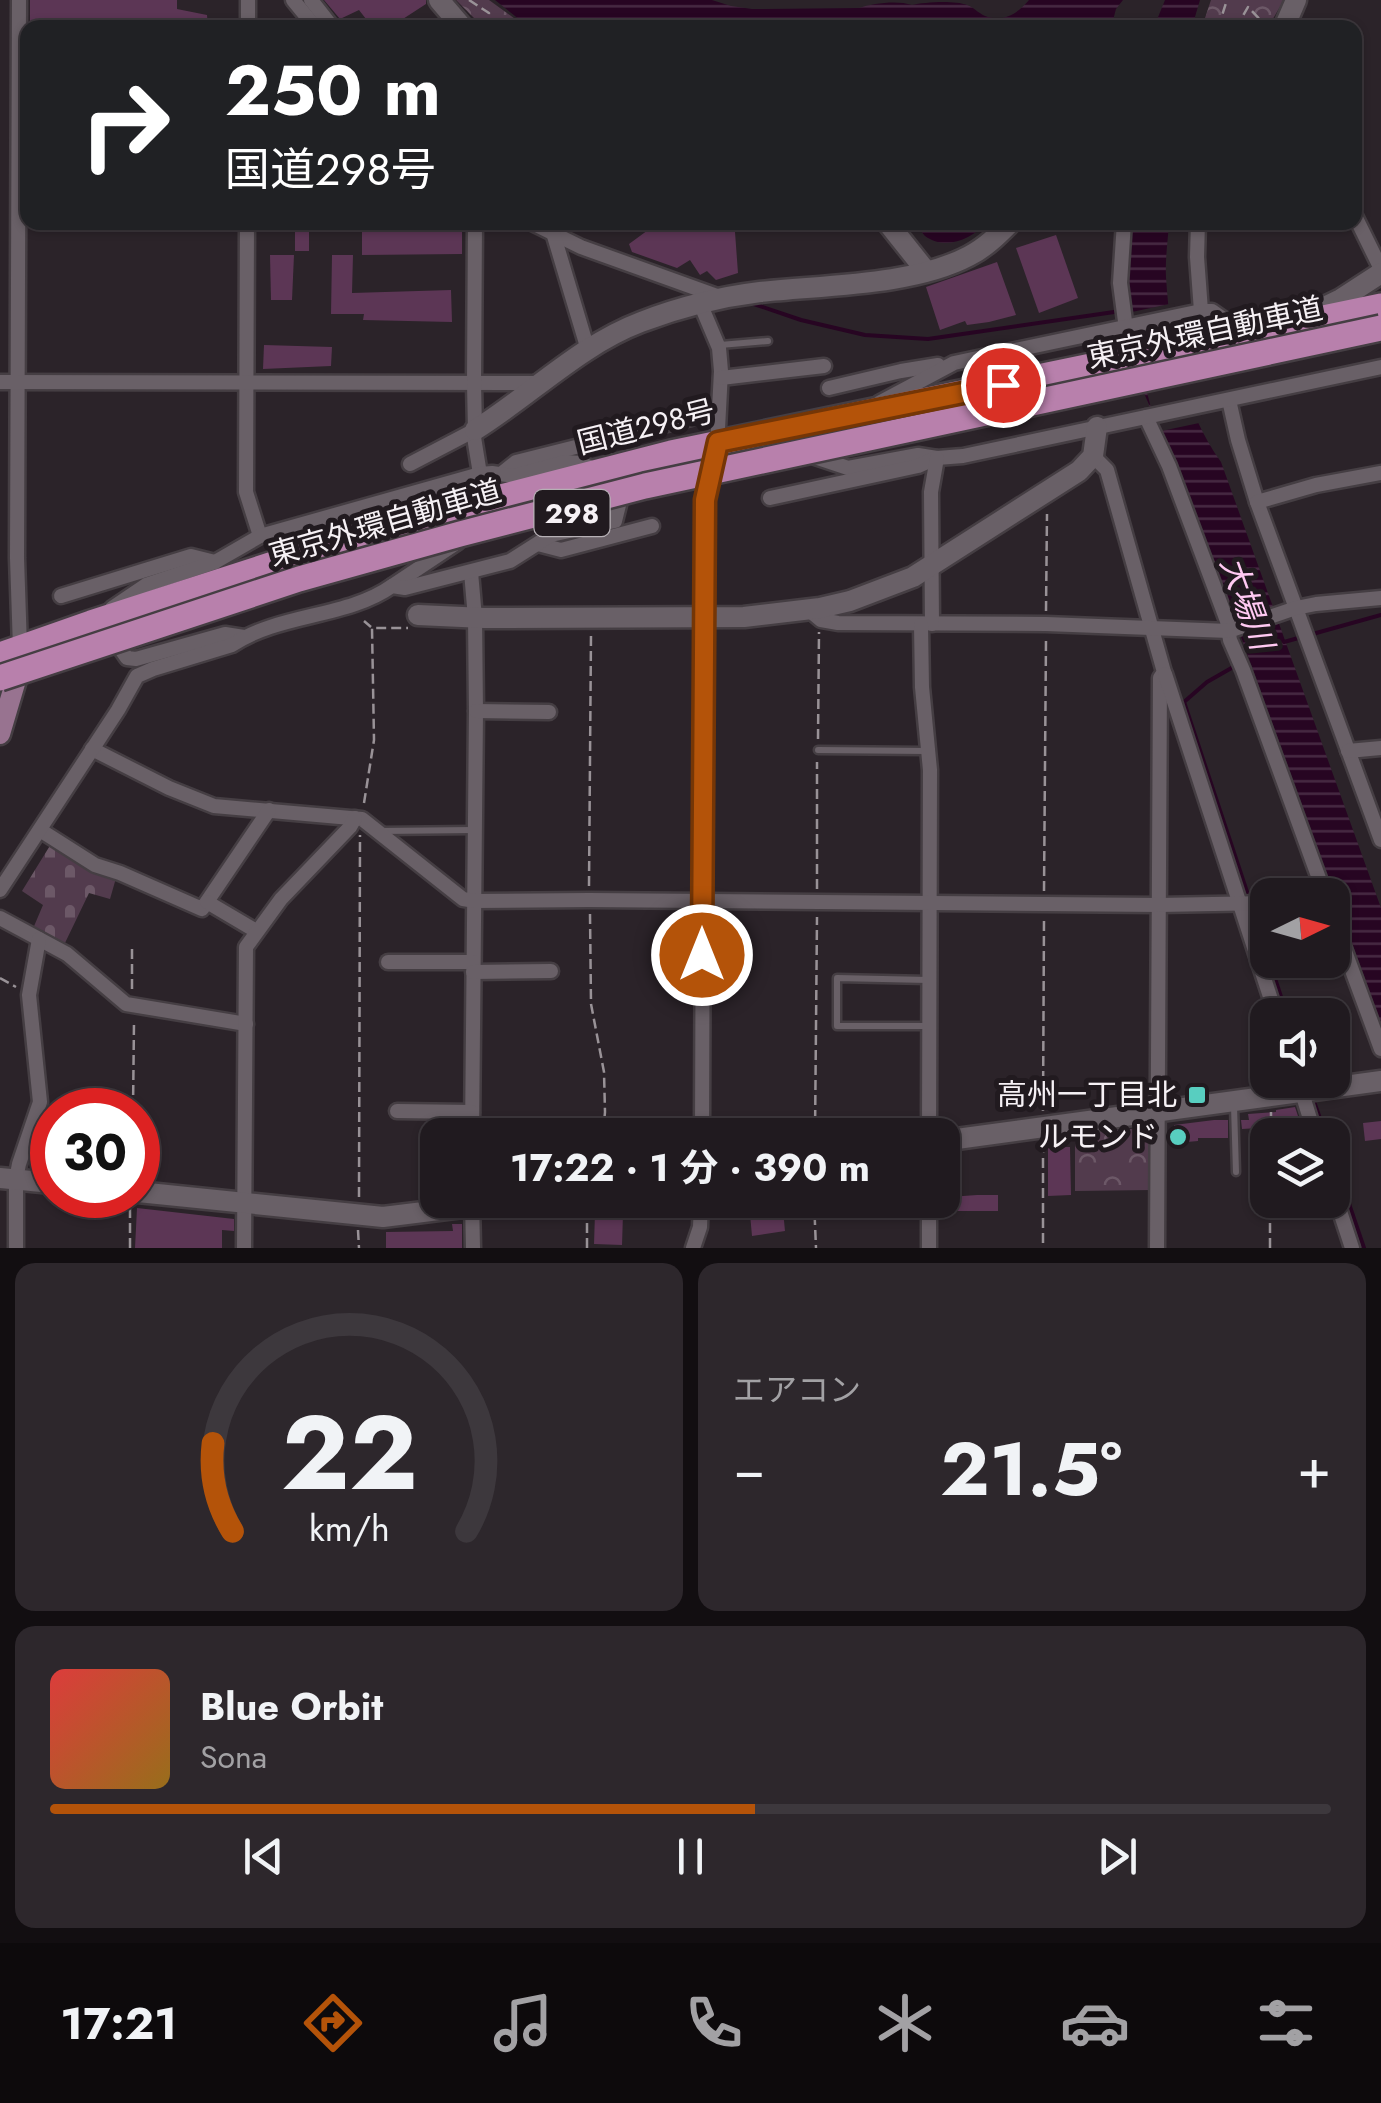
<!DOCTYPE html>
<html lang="ja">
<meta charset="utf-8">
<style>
:root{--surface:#201a1f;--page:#2d272c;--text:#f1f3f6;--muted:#a2a1a4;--line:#3d383d;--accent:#b45309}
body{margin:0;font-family:Jost,"Noto Sans JP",sans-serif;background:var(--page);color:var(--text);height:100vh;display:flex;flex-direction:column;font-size:38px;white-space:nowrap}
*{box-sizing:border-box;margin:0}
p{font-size:32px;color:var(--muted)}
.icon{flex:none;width:55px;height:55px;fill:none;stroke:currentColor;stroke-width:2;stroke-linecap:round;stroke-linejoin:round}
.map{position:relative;height:1248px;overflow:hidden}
.panel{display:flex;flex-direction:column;gap:15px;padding:15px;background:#120e11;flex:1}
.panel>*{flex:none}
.banner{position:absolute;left:20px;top:20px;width:1342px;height:210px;border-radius:20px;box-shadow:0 2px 8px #0004,0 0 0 2px var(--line);background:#202124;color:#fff;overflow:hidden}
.needle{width:65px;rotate:85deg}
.tools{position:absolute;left:1250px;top:878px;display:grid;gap:20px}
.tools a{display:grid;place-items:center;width:100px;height:100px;border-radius:20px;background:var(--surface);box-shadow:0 2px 8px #0004,0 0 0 2px var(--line);font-size:50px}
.speed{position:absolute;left:30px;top:1088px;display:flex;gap:20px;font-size:50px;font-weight:700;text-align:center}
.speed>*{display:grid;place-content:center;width:130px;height:130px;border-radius:50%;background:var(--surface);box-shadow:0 2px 8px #0004,0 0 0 2px var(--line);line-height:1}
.speed .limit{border:15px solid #d22;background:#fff;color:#111}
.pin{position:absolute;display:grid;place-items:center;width:85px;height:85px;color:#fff;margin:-42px;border:5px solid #fff;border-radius:50%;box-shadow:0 2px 10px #0007}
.me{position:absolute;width:110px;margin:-55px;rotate:0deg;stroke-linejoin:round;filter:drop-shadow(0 0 8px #0008)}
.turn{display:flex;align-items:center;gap:35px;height:210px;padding:0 40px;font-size:45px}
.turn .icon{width:130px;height:130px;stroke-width:2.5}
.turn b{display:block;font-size:70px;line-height:85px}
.big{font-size:75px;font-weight:700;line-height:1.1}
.panel .tile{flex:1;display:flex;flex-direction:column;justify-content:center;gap:15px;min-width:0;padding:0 35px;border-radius:20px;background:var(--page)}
.panel .dial{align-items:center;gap:0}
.dial svg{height:260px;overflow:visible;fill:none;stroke:var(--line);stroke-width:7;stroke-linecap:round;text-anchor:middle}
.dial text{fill:var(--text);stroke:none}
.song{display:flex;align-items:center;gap:30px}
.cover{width:120px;height:120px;border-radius:15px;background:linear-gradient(135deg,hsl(0 70% 55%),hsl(40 70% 35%))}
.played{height:10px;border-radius:5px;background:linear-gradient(90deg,var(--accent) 55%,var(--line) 55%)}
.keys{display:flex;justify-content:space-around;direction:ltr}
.heat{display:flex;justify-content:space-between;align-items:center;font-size:55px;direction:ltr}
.panel .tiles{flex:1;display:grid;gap:15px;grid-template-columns:1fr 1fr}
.tile:last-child{grid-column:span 2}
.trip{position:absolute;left:420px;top:1118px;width:540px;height:100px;border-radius:20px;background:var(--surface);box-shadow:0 2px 8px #0004,0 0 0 2px var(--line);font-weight:700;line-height:100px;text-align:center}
.tab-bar{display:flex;height:160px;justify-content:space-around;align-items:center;background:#0d0a0c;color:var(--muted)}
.tab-bar .icon{width:70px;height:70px}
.tab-bar .active{color:var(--accent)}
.tab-bar b{font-size:45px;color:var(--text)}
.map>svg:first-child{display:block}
.forest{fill:url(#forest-crowns)}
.cemetery{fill:url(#cemetery-stones)}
.water{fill:url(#water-rules)}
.pier{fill:#2b2329}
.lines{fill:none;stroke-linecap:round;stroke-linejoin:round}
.stream{stroke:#270522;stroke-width:4}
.building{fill:#5c3655}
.lane-casing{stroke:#453e43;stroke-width:11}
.street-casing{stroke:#453e43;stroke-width:19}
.secondary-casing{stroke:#453e43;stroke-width:25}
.primary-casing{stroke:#453e43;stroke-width:25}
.highway-casing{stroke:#453e43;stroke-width:30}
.path{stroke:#999297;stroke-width:2.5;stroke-dasharray:10 5;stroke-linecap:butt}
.lane{stroke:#696067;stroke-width:6}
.street{stroke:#696067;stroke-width:14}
.secondary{stroke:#696067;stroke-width:20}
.primary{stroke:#987390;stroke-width:20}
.highway{stroke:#b880ac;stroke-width:25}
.highway-bridge-casing{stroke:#453e43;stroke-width:30;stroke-linecap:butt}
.highway-bridge{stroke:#b880ac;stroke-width:25}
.route-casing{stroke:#753606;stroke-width:25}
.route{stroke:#b45309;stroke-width:18}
.poi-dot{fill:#58cec0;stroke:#211a1f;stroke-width:4}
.labels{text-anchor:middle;stroke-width:10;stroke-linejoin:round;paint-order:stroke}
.shield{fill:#211a1f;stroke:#b6b0b5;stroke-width:2.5}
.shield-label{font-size:28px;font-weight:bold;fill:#f6f1f5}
.street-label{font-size:30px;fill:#f6f1f5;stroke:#211a1f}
.poi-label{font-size:30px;fill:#f6f1f5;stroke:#211a1f;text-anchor:end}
.water-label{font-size:32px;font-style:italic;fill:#ffc9f2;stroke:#211a1f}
</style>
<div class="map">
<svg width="1381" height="1248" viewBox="0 0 1381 1248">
<defs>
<pattern id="forest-crowns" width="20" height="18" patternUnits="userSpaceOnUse" patternTransform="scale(2.5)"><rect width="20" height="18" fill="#523b4d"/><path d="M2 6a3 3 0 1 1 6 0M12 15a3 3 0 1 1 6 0" fill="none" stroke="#6c5867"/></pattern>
<pattern id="cemetery-stones" width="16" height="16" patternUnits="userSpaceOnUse" patternTransform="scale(2.5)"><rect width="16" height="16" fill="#523b4d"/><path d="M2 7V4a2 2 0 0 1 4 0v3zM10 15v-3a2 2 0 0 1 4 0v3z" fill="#6c5867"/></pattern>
<pattern id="water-rules" width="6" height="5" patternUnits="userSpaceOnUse" patternTransform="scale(2.5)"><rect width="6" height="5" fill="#270522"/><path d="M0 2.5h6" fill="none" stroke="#472a43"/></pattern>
</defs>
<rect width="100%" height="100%" fill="#2b2329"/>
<g class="forest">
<path d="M456,0H489L526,27H483Z"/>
<path d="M1211,0H1284L1268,27H1202Z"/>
<path d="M1153,1127L1151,1190L1075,1191V1134Z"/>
</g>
<path class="cemetery" d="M51,844L116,878L110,899L89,893L64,945L32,931L43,905L22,891Z"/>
<g class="water">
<path d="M495,0H712L731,6L752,9L859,8C873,3 898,0 912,5C924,2 955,0 967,5C975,8 980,15 988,17C1005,22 1019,12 1029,0H1123L1116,9L1111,28H530Z"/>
<path d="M1165,0H1200L1192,27H1154Z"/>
<path d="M915,223H986C972,239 945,251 925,236C923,234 917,225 915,223Z"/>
<path d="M1130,223H1169C1168,240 1165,259 1166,277C1170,342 1183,409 1221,462L1381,908V1023L1206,540L1174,461L1143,391L1133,341L1129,279Z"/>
</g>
<path class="pier" d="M1174,303L1186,379L1204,422L1157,432L1127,313Z"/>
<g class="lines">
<g class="stream">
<path d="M748,302L801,320L865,335L928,339L1121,311"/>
<path d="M1284,642L1381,615"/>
<path d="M1235,666L1207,682L1184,702L1249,898"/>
<path d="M1252,907L1268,955"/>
<path d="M1269,960L1287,1015"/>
<path d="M1313,1099L1326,1135"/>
<path d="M1332,1154L1364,1248"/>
</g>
</g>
<g class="building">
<path d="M30,0H177V9L207,15L208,28H30Z"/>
<path d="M324,0H426V4L389,28H373L359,10L340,19Z"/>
<rect x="295" y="222" width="14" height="29"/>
<path d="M362,222H462V254L362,255Z"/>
<path d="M659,222H674L679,231L695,222H750L735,232L738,273L716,280L707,271L700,275L690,260L677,268L632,252L629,244Z"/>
<path d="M1056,235L1078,298L1039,313L1016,248Z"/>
<path d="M270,255H294L292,300H271Z"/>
<path d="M332,255H353L352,293L451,290L452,322L363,320L364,314H331Z"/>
<path d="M997,262L1016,315L989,322L967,325L965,321L940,330L926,287Z"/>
<path d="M264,345L332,347L331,366L263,369Z"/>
<path d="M1295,1107L1303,1131L1279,1134L1278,1127L1242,1129L1241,1120H1249L1248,1114L1276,1112V1110Z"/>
<path d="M1214,1120H1228V1138H1198V1141L1176,1143L1174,1125Z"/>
<path d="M1381,1121V1139L1365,1141L1363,1123Z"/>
<path d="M1048,1147H1070L1071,1195L1048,1196Z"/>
<path d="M977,1195H998V1211H949V1197Z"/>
<path d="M137,1208L234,1219V1231L222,1230V1248H135Z"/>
<path d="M783,1210L785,1231L752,1236L750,1214Z"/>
<path d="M595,1212L623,1213L622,1245L594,1244Z"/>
<path d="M452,1224H462V1248H386V1232L453,1231Z"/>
</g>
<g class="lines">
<g class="lane-casing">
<g id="lane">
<path d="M720,345L768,341"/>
<path d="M818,750L926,751"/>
<path d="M381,831L473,830"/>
<path d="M928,980L837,978V1026H929"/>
<path d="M1234,1106L1236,1172"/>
</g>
</g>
<g class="street-casing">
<g id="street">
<path d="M19,0L17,558L20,648"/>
<path d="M293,0L316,28"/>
<path d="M311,0L333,28"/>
<path d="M248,28V0"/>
<path d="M1355,216L1381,269"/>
<path d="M247,222L246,492L260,536"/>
<path d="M530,222L581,247L720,297"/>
<path d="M1124,222L1120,283L1126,329"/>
<path d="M1198,222L1197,257L1201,311"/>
<path d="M554,236L588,350"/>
<path d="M700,303L719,348L721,371L717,448"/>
<path d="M721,378L824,366"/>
<path d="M0,382L542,383"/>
<path d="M829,388L901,371L938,365"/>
<path d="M1229,400L1238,440L1257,502L1381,840"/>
<path d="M879,403L954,363L1201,311H1212L1245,334"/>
<path d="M1146,417L1169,466L1227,621L1230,640L1243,670L1325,895"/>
<path d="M473,431L480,474"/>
<path d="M1093,456L1107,470L1164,672L1160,678L1157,1248"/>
<path d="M815,457L848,468L918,455L937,458L963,456L1381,367"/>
<path d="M410,464L475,430L474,383L475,222"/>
<path d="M501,474L516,462L691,418"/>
<path d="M770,498L918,466L936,458"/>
<path d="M1257,502L1316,485L1381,473"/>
<path d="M538,544L561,550L652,526"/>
<path d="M471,572L475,618L476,711L472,1135"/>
<path d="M392,586L458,542"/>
<path d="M61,596L191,556L215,562"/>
<path d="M112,608L146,585L215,562L260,536L480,474L492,473L514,476L565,462L581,463L596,470"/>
<path d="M809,610L821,620L838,623L1046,624L1229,631L1296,608L1316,604L1381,598"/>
<path d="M932,624L931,492L937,458"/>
<path d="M921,625L922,687L930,770L929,1135"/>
<path d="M118,645L127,658L136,659L225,634L244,637"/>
<path d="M1165,674L1276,1015"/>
<path d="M476,711L549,712"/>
<path d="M92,749L169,788L214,806L362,819L463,899L475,901L589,900L1159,905L1268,903"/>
<path d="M1348,751L1381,748"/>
<path d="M40,830L95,865L120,873L202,909L269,810"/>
<path d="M0,890L118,710L137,676L153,669L232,645C280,613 347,618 392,586L405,588L510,561L551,535L615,521L620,501"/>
<path d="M207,902L256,931"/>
<path d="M1332,916L1381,1049"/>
<path d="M0,918L67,954L126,1004L246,1024"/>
<path d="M388,962H473"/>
<path d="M473,972L551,971"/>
<path d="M1298,1080L1315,1135"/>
<path d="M397,1111L472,1112"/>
<path d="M702,1135L704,537L705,501L713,469"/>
<path d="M1332,1187L1352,1248"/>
<path d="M929,1200V1248"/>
<path d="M472,1201L473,1248"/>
<path d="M16,1248V1179L19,1164L40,1102L29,995L39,939"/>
<path d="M244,1248L246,947L281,899L350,827L355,818"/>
<path d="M693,1248L700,1227L701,1200"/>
</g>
</g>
<g class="secondary-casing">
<g id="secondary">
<path d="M439,0L463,28"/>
<path d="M1284,28L1296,0"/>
<path d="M887,222L926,271"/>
<path d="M1310,314L1341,299L1381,273"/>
<path d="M475,430C531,395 580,345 641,322C680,307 719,297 760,292C824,285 912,286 969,256C985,248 998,235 1011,222"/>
<path d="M418,615L484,618L744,617L820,608L850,601L913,577L1079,471L1093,456L1097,427"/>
<path d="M942,1141L1381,1081"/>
<path d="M0,1178L52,1183"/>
<path d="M138,1192L383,1217L520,1200"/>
</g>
</g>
<g class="primary-casing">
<path id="primary" d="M0,734L16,680L18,660"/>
</g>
<g class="highway-casing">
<path id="highway" d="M0,655L91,623L400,523L671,453L1381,306"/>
</g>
<g class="path">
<path d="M469,0L489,13L488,21L495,28"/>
<path d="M1218,28L1227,0"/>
<path d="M1236,28L1248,7L1266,26"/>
<path d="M1046,611L1047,514"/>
<path d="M364,621L371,627"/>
<path d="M818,739L819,632"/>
<path d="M364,803L374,740L372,628H408"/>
<path d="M589,886L591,634"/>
<path d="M817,889V762"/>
<path d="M1044,891L1046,639"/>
<path d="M590,914L591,1004L604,1072L605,1112L603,1135"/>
<path d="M0,978L16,987"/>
<path d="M132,989V945"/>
<path d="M133,1110L134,1022"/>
<path d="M1043,1111L1044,919"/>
<path d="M815,1135L817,917"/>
<path d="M1271,1135V1112"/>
<path d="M1043,1143V1248"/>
<path d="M359,1197L360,835"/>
<path d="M814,1200L816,1248"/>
<path d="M358,1230L359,1248"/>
<path d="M130,1248V1206"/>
<path d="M587,1248V1200"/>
<path d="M1270,1248V1200"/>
</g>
<use href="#lane" class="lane"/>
<use href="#street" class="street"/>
<use href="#secondary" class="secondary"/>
<use href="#primary" class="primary"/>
<use href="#highway" class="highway"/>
<g class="highway-bridge-casing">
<path id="highway-bridge" d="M0,678L299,579L460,534L645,486L1381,328"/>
</g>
<use href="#highway-bridge" class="highway-bridge"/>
</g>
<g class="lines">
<g class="route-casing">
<path id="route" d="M702,955L705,500L718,442L1003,385"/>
</g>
<use href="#route" class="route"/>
</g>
<g class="poi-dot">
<rect x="1187" y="1085" width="20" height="20" rx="5"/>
<circle cx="1178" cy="1137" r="10"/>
</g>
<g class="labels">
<rect class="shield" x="534.5" y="490" width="75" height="46" rx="8"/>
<g class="shield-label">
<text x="572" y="523">298</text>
</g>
<g class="street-label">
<text transform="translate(1205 333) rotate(-12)" y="10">東京外環自動車道</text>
<text transform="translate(646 427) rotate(-14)" y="10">国道298号</text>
<text transform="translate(385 523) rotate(-16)" y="10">東京外環自動車道</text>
</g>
<g class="poi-label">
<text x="1177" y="1105">高州一丁目北</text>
<text x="1158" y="1147">ルモンド</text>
</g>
<g class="water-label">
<text transform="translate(1247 603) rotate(70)" y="11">大場川</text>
</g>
</g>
</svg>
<div class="tools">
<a><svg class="needle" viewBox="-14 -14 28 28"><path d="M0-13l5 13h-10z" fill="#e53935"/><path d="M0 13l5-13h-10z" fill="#a2a1a4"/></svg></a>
<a><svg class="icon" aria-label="sound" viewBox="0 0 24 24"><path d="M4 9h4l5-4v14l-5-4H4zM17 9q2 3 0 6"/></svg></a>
<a><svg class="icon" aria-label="layers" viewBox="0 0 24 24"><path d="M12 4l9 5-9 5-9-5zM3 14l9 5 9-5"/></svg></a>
</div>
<div class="speed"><div class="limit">30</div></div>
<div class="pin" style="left:1003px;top:385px;background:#d93025"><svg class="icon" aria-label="arrive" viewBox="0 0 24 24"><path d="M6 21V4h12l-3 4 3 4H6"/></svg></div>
<svg class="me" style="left:702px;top:955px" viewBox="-20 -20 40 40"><circle r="17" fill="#b45309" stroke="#fff" stroke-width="3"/><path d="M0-11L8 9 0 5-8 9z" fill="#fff"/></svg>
<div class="trip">17:22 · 1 分 · 390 m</div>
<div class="banner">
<div class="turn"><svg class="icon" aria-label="right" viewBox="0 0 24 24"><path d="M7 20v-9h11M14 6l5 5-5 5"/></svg><div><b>250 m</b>国道298号</div></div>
</div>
</div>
<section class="panel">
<div class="tiles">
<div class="tile dial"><svg viewBox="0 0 100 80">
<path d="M14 69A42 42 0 1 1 86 69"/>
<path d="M14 69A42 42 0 0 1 8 42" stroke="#b45309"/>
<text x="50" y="56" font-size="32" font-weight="700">22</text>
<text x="50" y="72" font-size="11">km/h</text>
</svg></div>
<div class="tile"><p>エアコン</p>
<div class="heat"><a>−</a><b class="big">21.5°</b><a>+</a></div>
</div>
<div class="tile">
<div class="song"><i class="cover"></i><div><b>Blue Orbit</b><p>Sona</p></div></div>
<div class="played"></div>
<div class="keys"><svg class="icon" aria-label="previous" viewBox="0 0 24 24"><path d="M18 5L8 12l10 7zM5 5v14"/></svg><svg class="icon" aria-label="pause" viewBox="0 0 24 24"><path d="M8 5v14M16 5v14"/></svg><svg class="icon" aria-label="next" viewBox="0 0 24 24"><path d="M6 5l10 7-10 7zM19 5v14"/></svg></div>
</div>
</div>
</section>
<nav class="tab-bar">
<b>17:21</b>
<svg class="icon active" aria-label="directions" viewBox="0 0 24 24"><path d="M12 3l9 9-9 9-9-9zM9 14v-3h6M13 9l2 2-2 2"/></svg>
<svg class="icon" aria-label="music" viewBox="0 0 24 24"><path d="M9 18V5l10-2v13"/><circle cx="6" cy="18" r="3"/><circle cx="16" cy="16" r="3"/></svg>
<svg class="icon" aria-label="phone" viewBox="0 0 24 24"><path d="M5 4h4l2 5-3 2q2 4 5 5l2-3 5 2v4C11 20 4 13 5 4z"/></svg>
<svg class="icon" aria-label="climate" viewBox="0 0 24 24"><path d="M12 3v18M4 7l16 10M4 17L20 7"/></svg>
<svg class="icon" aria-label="car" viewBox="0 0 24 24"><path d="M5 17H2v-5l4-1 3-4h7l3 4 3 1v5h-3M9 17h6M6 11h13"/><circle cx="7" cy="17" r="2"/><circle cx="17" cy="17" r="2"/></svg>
<svg class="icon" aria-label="filters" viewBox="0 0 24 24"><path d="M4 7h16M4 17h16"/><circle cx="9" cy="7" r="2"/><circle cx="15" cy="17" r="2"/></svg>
</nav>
